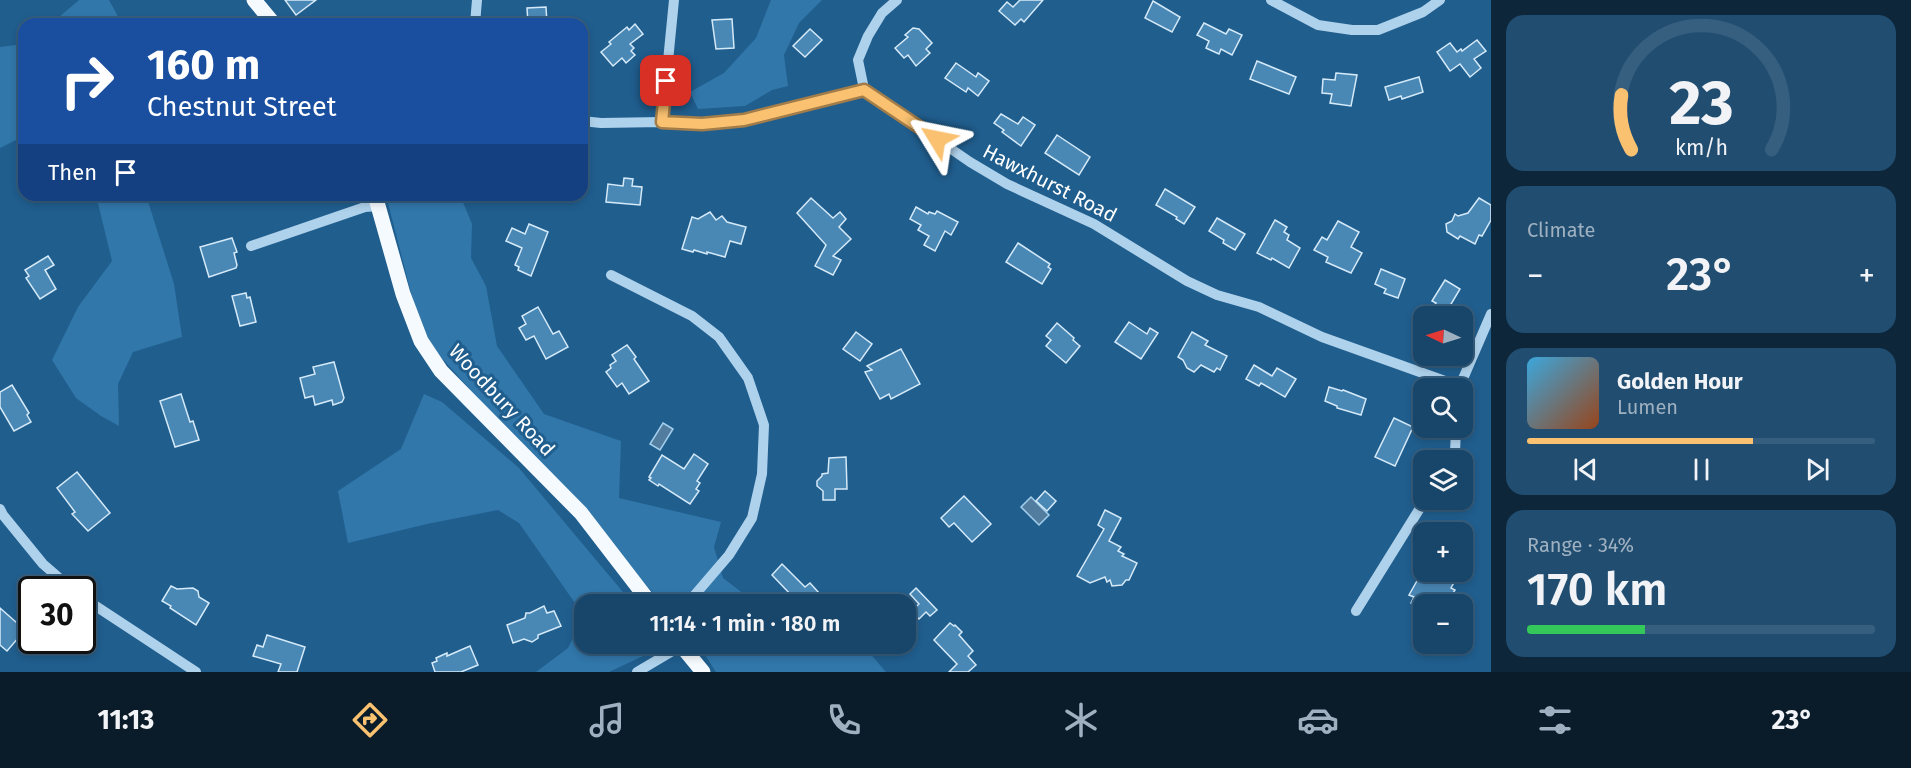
<!DOCTYPE html>
<meta charset="utf-8">
<style>
:root{--surface:#18466a;--page:#214d70;--text:#f1f3f6;--muted:#9fb1c1;--line:#365e7e;--accent:#f9c170}
body{margin:0;font-family:"Fira Sans",sans-serif;background:var(--page);color:var(--text);height:100vh;display:flex;flex-direction:column;font-size:22px;white-space:nowrap}
*{box-sizing:border-box;margin:0}
p{font-size:20px;color:var(--muted)}
.icon{flex:none;width:33px;height:33px;fill:none;stroke:currentColor;stroke-width:2;stroke-linecap:round;stroke-linejoin:round}
.map{position:relative;flex:1;overflow:hidden}
.sheet{display:flex;flex-direction:column;gap:15px;padding:15px;background:#0d263a;width:420px}
.sheet>*{flex:none}
.banner{position:absolute;left:18px;top:18px;width:570px;height:183px;border-radius:18px;box-shadow:0 3px 9px #0003,0 0 0 2px var(--line);background:#1a4fa0;color:#fff;overflow:hidden}
.needle{width:39px;rotate:274deg}
.controls{position:absolute;left:1413px;top:306px;display:grid;gap:12px}
.controls a{display:grid;place-items:center;width:60px;height:60px;border-radius:12px;background:var(--surface);box-shadow:0 3px 9px #0003,0 0 0 2px var(--line);font-size:30px}
.speed{position:absolute;left:18px;top:576px;display:flex;gap:12px;font-size:30px;font-weight:700;text-align:center}
.speed>*{display:grid;place-content:center;width:78px;height:78px;border-radius:50%;background:var(--surface);box-shadow:0 3px 9px #0003,0 0 0 2px var(--line);line-height:1}
.speed .limit{border:3px solid #111;border-radius:9px;background:#fff;color:#111}
.pin{position:absolute;display:grid;place-items:center;width:51px;height:51px;color:#fff;margin:-26px;border-radius:12px;box-shadow:0 3px 9px #0006}
.me{position:absolute;width:66px;margin:-33px;rotate:305deg;stroke-linejoin:round;filter:drop-shadow(0 0 4px #0008)}
.turn{display:flex;align-items:center;gap:21px;height:126px;padding:0 30px;font-size:27px}
.turn .icon{width:78px;height:78px;stroke-width:2.5}
.turn b{display:block;font-size:42px;line-height:51px}
.then{display:flex;align-items:center;height:57px;padding:0 30px;background:#0003;gap:12px;font-size:22px}
.big{font-size:45px;font-weight:600;line-height:1.1}
.sheet .widget{flex:1;display:flex;flex-direction:column;justify-content:center;gap:9px;min-width:0;padding:0 21px;border-radius:18px;background:var(--page)}
.sheet .dial{align-items:center;gap:0}
.dial svg{height:156px;overflow:visible;fill:none;stroke:var(--line);stroke-width:7;stroke-linecap:round;text-anchor:middle}
.dial text{fill:var(--text);stroke:none}
.song{display:flex;align-items:center;gap:18px}
.cover{width:72px;height:72px;border-radius:9px;background:linear-gradient(135deg,hsl(200 70% 55%),hsl(20 70% 35%))}
.played{height:6px;border-radius:3px;background:linear-gradient(90deg,var(--accent) 65%,var(--line) 65%)}
.keys{display:flex;justify-content:space-around;direction:ltr}
.heat{display:flex;justify-content:space-between;align-items:center;font-size:33px;direction:ltr}
.charge{height:9px;border-radius:4px;background:linear-gradient(90deg,#34c759 34%,var(--line) 0)}
.trip{position:absolute;left:574px;top:594px;width:342px;height:60px;border-radius:18px;background:var(--surface);box-shadow:0 3px 9px #0003,0 0 0 2px var(--line);font-weight:600;line-height:60px;text-align:center}
.tab-bar{display:flex;height:96px;justify-content:space-around;align-items:center;background:#0a1c2a;color:var(--muted)}
.tab-bar .icon{width:42px;height:42px}
.tab-bar .on{color:var(--accent)}
.tab-bar b{font-size:27px;color:var(--text)}
main{display:flex;flex:1;min-height:0}
.map>svg:first-child{display:block}
.green{fill:#3177aa}
.water{fill:#527d9f;stroke:#a3cfed;stroke-width:1.5}
.building{fill:#4987b5;stroke:#d5eaf9;stroke-width:1.5}
.lines{fill:none;stroke-linecap:round;stroke-linejoin:round}
.minor{stroke:#afd2ec;stroke-width:10}
.major{stroke:#f5faff;stroke-width:15}
.route-casing{stroke:#a27d49;stroke-width:15}
.route{stroke:#f9c170;stroke-width:10}
.labels{text-anchor:middle;stroke-width:6;stroke-linejoin:round;paint-order:stroke}
.street-label{font-size:20px;fill:#fff;stroke:#205e8e}
</style>
<main>
<div class="map">
<svg width="1491" height="672" viewBox="0 0 1491 672">
<rect width="100%" height="100%" fill="#205e8e"/>
<g class="green">
<path d="M79,0H109L122,24H51Z"/>
<path d="M771,0H822L799,23L784,55L788,86L772,90L745,106L698,109L690,92L724,73L756,38Z"/>
<path d="M24,44V136L0,148V47Z"/>
<path d="M96,195H146L174,284L182,337L133,352L118,384L119,426L101,416L76,398L52,360L78,307L112,261Z"/>
<path d="M386,195H460L472,224L471,258L486,286L497,346L544,414L621,441L619,498L721,522L714,547L723,578L757,604H663L422,336Z"/>
<path d="M424,394L442,402L519,468L633,604H585V644H661L658,649L609,672H536L568,648L584,616L519,523L498,510L427,524L348,543L338,491L401,449Z"/>
<path d="M698,644H862L886,672H716Z"/>
</g>
<g class="water">
<path d="M663,423L673,429L660,450L650,444Z"/>
<path d="M1031,497L1049,515L1039,525L1021,507Z"/>
</g>
<g class="building">
<path d="M285,0H316L296,15Z"/>
<path d="M1020,0H1043L1024,22L1021,19L1015,25L999,11L1007,2L1013,7Z"/>
<path d="M1153,1L1180,17L1172,32L1145,18Z"/>
<path d="M546,7L547,24H528L527,8Z"/>
<path d="M732,19L734,48L716,49L712,20Z"/>
<path d="M1204,23L1226,34L1229,29L1242,35L1232,55L1221,49L1219,54L1206,48L1209,41L1197,35Z"/>
<path d="M635,24L643,34L630,44L634,48L631,51L635,55L626,63L622,58L613,66L601,52L611,44L609,42L627,27L629,30Z"/>
<path d="M913,28L919,29L932,43L926,49L930,53L916,66L908,55L904,58L895,48L908,37L905,35Z"/>
<path d="M810,29L822,40L805,57L793,46Z"/>
<path d="M1477,40L1486,51L1474,59L1481,68L1470,77L1460,64L1450,71L1437,52L1450,43L1457,52L1461,49L1462,51Z"/>
<path d="M1257,61L1296,77L1289,94L1250,79Z"/>
<path d="M956,63L976,77L978,73L989,81L978,96L968,88L966,92L945,78Z"/>
<path d="M1336,73L1357,75L1351,106L1330,103L1332,94L1322,93L1323,79L1335,80Z"/>
<path d="M1419,77L1423,92L1402,99L1401,96L1389,100L1385,87Z"/>
<path d="M1001,114L1018,124L1023,117L1035,125L1021,146L1002,132L1004,130L994,123Z"/>
<path d="M1057,135L1090,157L1079,175L1045,153Z"/>
<path d="M624,178L633,179L632,186L642,187L640,205L606,202L608,184L623,186Z"/>
<path d="M1165,189L1195,207L1184,224L1176,219L1177,217L1156,205Z"/>
<path d="M811,198L833,218L840,212L846,219L839,227L851,239L833,256L841,260L833,275L815,266L826,245L797,213Z"/>
<path d="M1479,198L1491,205V220L1482,236L1479,235L1475,244L1460,236L1458,239L1447,232L1446,224L1452,221L1455,214L1458,216L1468,213Z"/>
<path d="M916,207L928,214L929,212L935,214L937,211L958,222L951,235L945,231L935,251L924,245L929,236L918,230L921,225L910,219Z"/>
<path d="M710,212L716,220L722,216L727,222L746,227L741,244L730,241L725,257L707,252V254L694,250L693,252L682,249L692,217L698,219Z"/>
<path d="M1217,218L1245,234L1235,250L1223,243L1224,240L1209,231Z"/>
<path d="M1275,220L1287,227L1284,232L1289,235L1287,240L1300,248L1289,268L1272,258L1271,260L1257,253Z"/>
<path d="M1338,221L1359,232L1351,247L1362,253L1351,273L1326,262L1328,257L1314,250L1322,237L1327,240Z"/>
<path d="M529,224L548,232L531,276L518,270L519,267L515,265L522,248L506,241L512,228L525,234Z"/>
<path d="M232,238L237,252L234,253L237,265L236,268L209,277L200,247Z"/>
<path d="M1018,243L1050,264L1048,267L1051,269L1042,284L1006,262Z"/>
<path d="M48,256L54,265L45,270L56,289L40,299L26,278L29,276L25,270Z"/>
<path d="M1381,269L1405,279L1398,298L1384,293L1386,289L1375,284Z"/>
<path d="M1445,280L1460,289L1444,316H1428L1436,303L1432,301Z"/>
<path d="M246,293L247,298L250,297L256,322L240,326L232,296Z"/>
<path d="M538,307L553,334L559,331L568,347L546,359L534,336L526,340L519,328L526,324L522,316Z"/>
<path d="M1129,322L1147,334L1150,328L1158,333L1141,359L1115,342Z"/>
<path d="M1057,323L1074,338L1073,340L1080,346L1066,363L1046,346L1051,340L1046,336Z"/>
<path d="M856,332L872,344L860,361L843,349Z"/>
<path d="M1192,332L1208,341L1205,345L1227,356L1220,370L1217,368L1214,372L1201,365L1194,372L1187,368L1183,360L1178,357Z"/>
<path d="M627,345L636,357L634,359L649,381L629,394L622,383L617,387L606,372L611,368L610,365L616,361L612,355Z"/>
<path d="M901,349L920,384L891,399L889,394L880,399L865,372L872,370L867,366Z"/>
<path d="M334,362L344,398L342,402L333,405L332,400L315,405L313,396L305,398L300,378L315,374L313,367Z"/>
<path d="M1254,365L1272,376L1277,368L1296,379L1285,397L1261,383L1259,386L1246,379Z"/>
<path d="M12,385L29,413L27,415L31,422L14,431L0,407V392Z"/>
<path d="M1329,387L1342,391L1343,390L1366,399L1361,415L1337,408V406L1325,401Z"/>
<path d="M181,394L190,422L193,421L199,440L175,447L160,401Z"/>
<path d="M1394,418L1413,427L1395,466L1375,457Z"/>
<path d="M694,454L708,464L697,481L700,483L696,489L699,491L690,504L659,484L658,486L649,480L651,478L649,477L662,455L684,469Z"/>
<path d="M846,457L847,489H835V500H823V491L817,486V481L822,476V474L828,473L829,458Z"/>
<path d="M77,472L110,513L88,531L72,514L75,512L57,488Z"/>
<path d="M1045,491L1056,501L1047,511L1036,501Z"/>
<path d="M964,496L991,524L972,542L954,523L949,527L941,518Z"/>
<path d="M1105,510L1121,518L1109,541L1121,547L1118,551L1124,554L1122,556L1137,563L1129,580H1126L1122,585L1112,586L1110,580L1107,582L1105,577L1090,583L1077,576L1104,529L1098,525Z"/>
<path d="M782,564L805,587L810,583L819,593L806,604H785L793,597L772,575Z"/>
<path d="M1422,572H1450L1457,577L1451,588L1455,590L1446,604H1424L1423,610L1411,603L1414,597L1409,595Z"/>
<path d="M171,586L177,589L193,588L198,591L199,597L209,603L196,625L170,608L171,606L162,601Z"/>
<path d="M916,588L937,610L930,616L926,612L919,619L911,611L919,604L910,594Z"/>
<path d="M544,606L547,613L554,611L561,626L538,635V638L532,642L524,639L513,643L507,625L525,618L526,613H530Z"/>
<path d="M0,608L25,630L7,651L0,645Z"/>
<path d="M950,623L954,626L955,625L962,632L959,635L973,651L968,656L976,665L968,672H949L957,664L934,640Z"/>
<path d="M267,635L305,647L297,672H278L281,664L253,656L257,645L263,647Z"/>
<path d="M470,646L478,665L461,672H435L432,663L437,661L436,658L447,653V656Z"/>
</g>
<g class="lines">
<g class="minor">
<path d="M1271,0L1318,25L1352,30H1378L1423,12L1440,0"/>
<path d="M475,24L477,0"/>
<path d="M864,89L858,60L868,36L882,13L897,0"/>
<path d="M582,121L601,123L662,122L702,124L744,120L864,89L970,162L1007,184L1094,224L1187,281L1217,295L1259,307L1322,337L1459,386"/>
<path d="M662,122L674,0"/>
<path d="M251,246L365,207L378,206"/>
<path d="M611,275L692,316L719,337L748,378L764,425L762,474L752,518L729,555L687,604"/>
<path d="M1459,388L1491,314"/>
<path d="M1450,460L1455,453L1456,428"/>
<path d="M0,509L3,515L43,564L73,590"/>
<path d="M82,597L196,672"/>
<path d="M1356,611L1425,500"/>
<path d="M637,672L681,646"/>
</g>
<g class="major">
<path d="M254,0L274,24"/>
<path d="M375,195L403,294L421,341L441,371L581,513L651,604"/>
<path d="M680,644L703,672"/>
</g>
</g>
<g class="lines">
<g class="route-casing">
<path id="route" d="M666,81L662,122L702,124L744,120L864,90L937,139"/>
</g>
<use href="#route" class="route"/>
</g>
<g class="labels">
<g class="street-label">
<text transform="translate(1050 183) rotate(27)" y="7">Hawxhurst Road</text>
<text transform="translate(502 400) rotate(47)" y="7">Woodbury Road</text>
</g>
</g>
</svg>
<div class="controls">
<a><svg class="needle" viewBox="-14 -14 28 28"><path d="M0-13l5 13h-10z" fill="#e53935"/><path d="M0 13l5-13h-10z" fill="#9fb1c1"/></svg></a>
<a><svg class="icon" aria-label="search" viewBox="0 0 24 24"><circle cx="10" cy="10" r="6"/><path d="M15 15l6 6"/></svg></a>
<a><svg class="icon" aria-label="layers" viewBox="0 0 24 24"><path d="M12 4l9 5-9 5-9-5zM3 14l9 5 9-5"/></svg></a>
<a>+</a>
<a>−</a>
</div>
<div class="speed"><div class="limit">30</div></div>
<div class="pin" style="left:666px;top:81px;background:#d93025"><svg class="icon" aria-label="arrive" viewBox="0 0 24 24"><path d="M6 21V4h12l-3 4 3 4H6"/></svg></div>
<svg class="me" style="left:937px;top:139px" viewBox="-20 -20 40 40"><path d="M0-17L14 15 0 8-14 15z" fill="#f9c170" stroke="#fff" stroke-width="4"/></svg>
<div class="trip">11:14 · 1 min · 180 m</div>
<div class="banner">
<div class="turn"><svg class="icon" aria-label="right" viewBox="0 0 24 24"><path d="M7 20v-9h11M14 6l5 5-5 5"/></svg><div><b>160 m</b>Chestnut Street</div></div>
<div class="then">Then<svg class="icon" aria-label="arrive" viewBox="0 0 24 24"><path d="M6 21V4h12l-3 4 3 4H6"/></svg></div>
</div>
</div>
<section class="sheet">
<div class="widget dial"><svg viewBox="0 0 100 80">
<path d="M14 69A42 42 0 1 1 86 69"/>
<path d="M14 69A42 42 0 0 1 9 41" stroke="#f9c170"/>
<text x="50" y="56" font-size="32" font-weight="700">23</text>
<text x="50" y="72" font-size="11">km/h</text>
</svg></div>
<div class="widget"><p>Climate</p>
<div class="heat"><a>−</a><b class="big">23°</b><a>+</a></div>
</div>
<div class="widget">
<div class="song"><i class="cover"></i><div><b>Golden Hour</b><p>Lumen</p></div></div>
<div class="played"></div>
<div class="keys"><svg class="icon" aria-label="previous" viewBox="0 0 24 24"><path d="M18 5L8 12l10 7zM5 5v14"/></svg><svg class="icon" aria-label="pause" viewBox="0 0 24 24"><path d="M8 5v14M16 5v14"/></svg><svg class="icon" aria-label="next" viewBox="0 0 24 24"><path d="M6 5l10 7-10 7zM19 5v14"/></svg></div>
</div>
<div class="widget"><p>Range · 34%</p><b class="big">170 km</b><div class="charge"></div></div>
</section>
</main>
<nav class="tab-bar">
<b>11:13</b>
<svg class="icon on" aria-label="directions" viewBox="0 0 24 24"><path d="M12 3l9 9-9 9-9-9zM9 14v-3h6M13 9l2 2-2 2"/></svg>
<svg class="icon" aria-label="music" viewBox="0 0 24 24"><path d="M9 18V5l10-2v13"/><circle cx="6" cy="18" r="3"/><circle cx="16" cy="16" r="3"/></svg>
<svg class="icon" aria-label="phone" viewBox="0 0 24 24"><path d="M5 4h4l2 5-3 2q2 4 5 5l2-3 5 2v4C11 20 4 13 5 4z"/></svg>
<svg class="icon" aria-label="climate" viewBox="0 0 24 24"><path d="M12 3v18M4 7l16 10M4 17L20 7"/></svg>
<svg class="icon" aria-label="car" viewBox="0 0 24 24"><path d="M5 17H2v-5l4-1 3-4h7l3 4 3 1v5h-3M9 17h6M6 11h13"/><circle cx="7" cy="17" r="2"/><circle cx="17" cy="17" r="2"/></svg>
<svg class="icon" aria-label="filters" viewBox="0 0 24 24"><path d="M4 7h16M4 17h16"/><circle cx="9" cy="7" r="2"/><circle cx="15" cy="17" r="2"/></svg>
<b>23°</b>
</nav>
